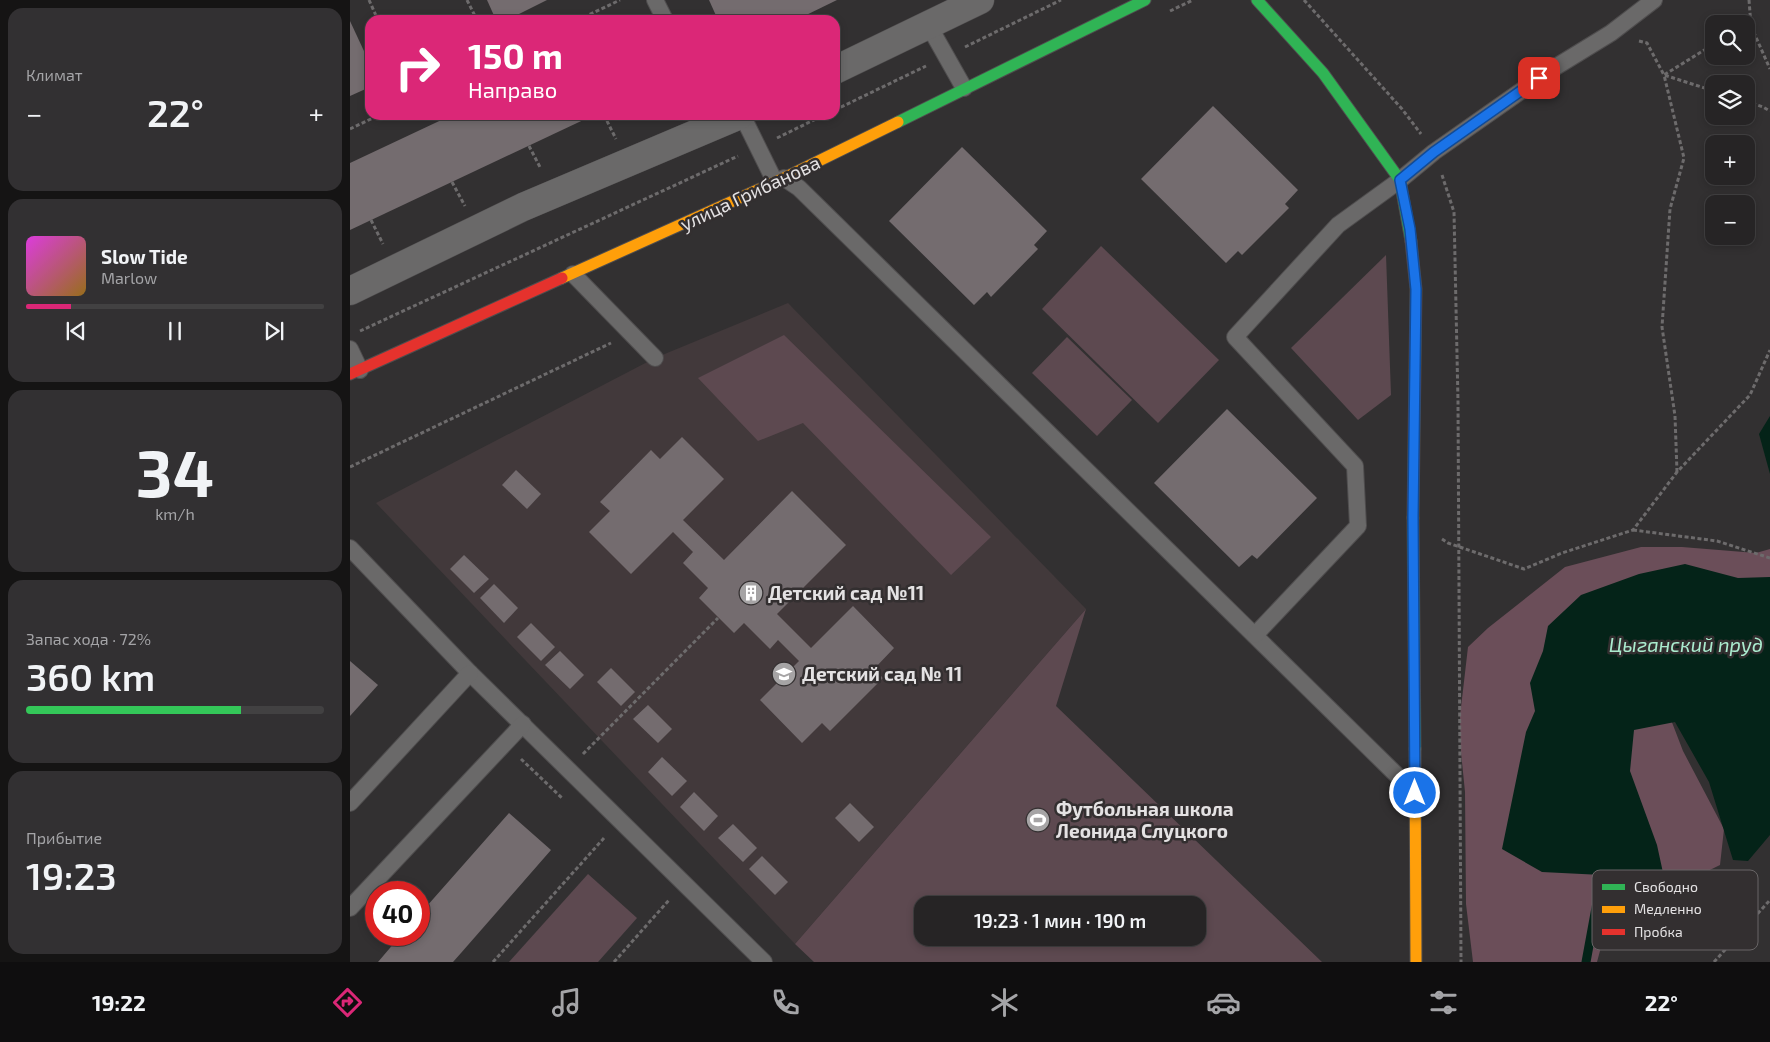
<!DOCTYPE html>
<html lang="ru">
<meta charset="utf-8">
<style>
:root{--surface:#262425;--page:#323032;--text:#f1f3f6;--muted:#a4a4a7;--line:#424142;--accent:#db2777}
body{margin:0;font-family:"Exo 2",sans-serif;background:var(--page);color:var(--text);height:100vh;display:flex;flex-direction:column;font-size:19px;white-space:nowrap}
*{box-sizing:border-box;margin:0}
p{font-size:16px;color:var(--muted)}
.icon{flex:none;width:28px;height:28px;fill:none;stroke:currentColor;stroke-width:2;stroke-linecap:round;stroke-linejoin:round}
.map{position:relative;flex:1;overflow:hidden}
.side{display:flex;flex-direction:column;gap:8px;padding:8px;background:#151414;width:350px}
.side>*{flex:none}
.top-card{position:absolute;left:15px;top:15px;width:475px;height:105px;border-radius:15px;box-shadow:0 2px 8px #0003,0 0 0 1px var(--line);background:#db2777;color:#fff;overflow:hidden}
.fabs{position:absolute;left:1355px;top:15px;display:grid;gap:10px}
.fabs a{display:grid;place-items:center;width:50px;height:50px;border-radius:10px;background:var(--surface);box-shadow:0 2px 8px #0003,0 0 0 1px var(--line);font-size:25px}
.speed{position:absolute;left:15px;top:881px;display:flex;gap:10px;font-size:25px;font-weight:700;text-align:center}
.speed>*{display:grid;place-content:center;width:65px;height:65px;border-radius:50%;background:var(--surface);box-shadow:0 2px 8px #0003,0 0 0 1px var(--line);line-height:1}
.speed .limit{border:8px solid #d22;background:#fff;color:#111}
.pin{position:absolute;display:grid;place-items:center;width:42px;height:42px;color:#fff;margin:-21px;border-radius:10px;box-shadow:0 2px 8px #0006}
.me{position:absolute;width:55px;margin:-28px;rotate:0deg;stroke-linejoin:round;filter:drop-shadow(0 0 4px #0008)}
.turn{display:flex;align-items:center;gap:18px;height:105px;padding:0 20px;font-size:22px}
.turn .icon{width:65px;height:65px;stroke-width:2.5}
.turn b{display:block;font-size:35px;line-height:42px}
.big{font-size:38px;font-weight:600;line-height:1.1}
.side .card{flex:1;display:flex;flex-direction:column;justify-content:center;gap:8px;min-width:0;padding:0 18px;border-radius:15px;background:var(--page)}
.side .dial{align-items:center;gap:0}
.dial b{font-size:65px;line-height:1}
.song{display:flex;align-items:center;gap:15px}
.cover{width:60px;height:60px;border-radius:8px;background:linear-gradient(135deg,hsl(300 70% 55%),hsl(40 70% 35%))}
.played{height:5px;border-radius:2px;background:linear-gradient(90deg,var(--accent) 15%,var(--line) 15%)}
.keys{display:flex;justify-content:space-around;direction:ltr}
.heat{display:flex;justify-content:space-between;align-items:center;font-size:28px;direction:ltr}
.charge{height:8px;border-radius:4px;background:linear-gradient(90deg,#34c759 72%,var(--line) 0)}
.trip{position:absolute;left:564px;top:896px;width:292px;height:50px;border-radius:15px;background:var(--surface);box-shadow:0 2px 8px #0003,0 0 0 1px var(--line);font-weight:600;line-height:50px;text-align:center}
.menu{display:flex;height:80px;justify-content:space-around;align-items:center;background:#0f0e0f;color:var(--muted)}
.menu .icon{width:35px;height:35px}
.menu .on{color:var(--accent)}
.menu b{font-size:22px;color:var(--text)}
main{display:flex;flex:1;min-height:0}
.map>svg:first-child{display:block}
.built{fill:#42393b}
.green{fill:#5d4950;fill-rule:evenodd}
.forest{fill:#6b4e59}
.water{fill:#042318}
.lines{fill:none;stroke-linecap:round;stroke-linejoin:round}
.stream{stroke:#042318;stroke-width:9}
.building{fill:#746c6f}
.lane-casing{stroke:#4f4d4e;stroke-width:18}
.street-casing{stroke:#4f4d4e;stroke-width:29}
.fast-casing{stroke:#4f4d4e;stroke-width:13}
.slow-casing{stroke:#4f4d4e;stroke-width:13}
.jam-casing{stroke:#4f4d4e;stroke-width:13}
.path{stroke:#6d6b6c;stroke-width:3;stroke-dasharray:4 2.5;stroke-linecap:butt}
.lane{stroke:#6a6969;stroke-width:16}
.street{stroke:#6a6969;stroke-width:28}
.fast{stroke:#30b455;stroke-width:11}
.slow{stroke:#ff9f0a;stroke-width:11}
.jam{stroke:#e5322d;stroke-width:11}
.route-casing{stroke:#114b97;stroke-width:12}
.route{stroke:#1a73e8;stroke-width:9}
.labels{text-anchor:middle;stroke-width:5;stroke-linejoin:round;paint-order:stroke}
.street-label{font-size:19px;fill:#e4e2e3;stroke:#332f30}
.poi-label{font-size:19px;font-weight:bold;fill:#e4e2e3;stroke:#332f30;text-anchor:start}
.water-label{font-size:20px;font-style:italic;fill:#abeccf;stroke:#332f30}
.key{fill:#332f30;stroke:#686566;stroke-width:1}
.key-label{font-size:14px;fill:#e4e2e3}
</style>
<main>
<section class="side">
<div class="card"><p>Климат</p>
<div class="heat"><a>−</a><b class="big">22°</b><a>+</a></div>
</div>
<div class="card">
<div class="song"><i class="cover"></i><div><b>Slow Tide</b><p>Marlow</p></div></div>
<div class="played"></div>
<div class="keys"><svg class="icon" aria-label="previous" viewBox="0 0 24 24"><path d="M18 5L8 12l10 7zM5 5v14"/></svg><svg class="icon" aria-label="pause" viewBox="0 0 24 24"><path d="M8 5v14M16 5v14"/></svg><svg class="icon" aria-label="next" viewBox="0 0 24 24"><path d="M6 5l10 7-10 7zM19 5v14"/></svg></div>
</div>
<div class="card dial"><b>34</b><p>km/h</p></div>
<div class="card"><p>Запас хода · 72%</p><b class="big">360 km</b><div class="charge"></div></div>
<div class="card"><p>Прибытие</p><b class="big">19:23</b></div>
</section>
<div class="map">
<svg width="1420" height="962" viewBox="0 0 1420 962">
<rect width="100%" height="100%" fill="#323031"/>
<path class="built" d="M438,303L736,609L445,944L26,503L305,358Z"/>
<g class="green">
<path d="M751,246L869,360L808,423L692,309Z"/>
<path d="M1036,255L1041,395L1008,420L941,348Z"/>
<path d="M434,335L641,537L601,575L453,423L408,441L348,378Z"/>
<path d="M717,337L782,400L747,436L682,373Z"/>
<path d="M736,609L706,706L972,962H464L445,944ZM572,905H848V938H572Z"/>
<path d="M238,874L287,918L248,962H159Z"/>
</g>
<path class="forest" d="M1291,547H1332L1406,553L1420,549V613L1318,712L1333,751L1374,829L1370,865L1317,891L1311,903L1288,907L1254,936L1247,962H1123L1116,904L1115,792L1111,752L1110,716L1118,647L1138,628L1215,567Z"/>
<g class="water">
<path d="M1420,416V474L1409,434Z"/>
<path d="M1335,564L1388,578L1420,577V835L1398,861L1383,860L1359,782L1325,722L1284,730L1280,771L1307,845L1317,891L1284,886L1252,875L1192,872L1152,849L1176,732L1185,711L1180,683L1193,651L1198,626L1231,595L1289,574Z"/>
</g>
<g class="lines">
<path class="stream" d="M1236,962L1252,875"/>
</g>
<g class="building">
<path d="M137,0H197L157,20H146Z"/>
<path d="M359,0H487L446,20H368Z"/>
<path d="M0,21L20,64V87L0,96Z"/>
<path d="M863,106L948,190L935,204L939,208L892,255L888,251L876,263L791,179Z"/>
<path d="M102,115H244L0,230V163Z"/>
<path d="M612,147L697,231L684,245L688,249L641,297L637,292L624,305L539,221Z"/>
<path d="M877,409L967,498L907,559L902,555L889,567L804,483Z"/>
<path d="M332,437L374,479L333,520L374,560L442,491L496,545L427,614L461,648L503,606L544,648L524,669L533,678L480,731L472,723L452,743L410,700L449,661L428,640L420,649L394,623L384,633L349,598L358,588L333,563L343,552L323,532L281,574L239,532L260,511L250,502L301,450L310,459Z"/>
<path d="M166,470L191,494L177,509L152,485Z"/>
<path d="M114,555L139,579L124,593L100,569Z"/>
<path d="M144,584L168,608L154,623L130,598Z"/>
<path d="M181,623L205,647L191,661L167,637Z"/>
<path d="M210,651L234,675L220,689L195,665Z"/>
<path d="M0,661L28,685L0,716Z"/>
<path d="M261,668L285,692L271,706L247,682Z"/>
<path d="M298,705L322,729L308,743L283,719Z"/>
<path d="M312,757L337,781L322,796L298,772Z"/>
<path d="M344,792L368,816L354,831L330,807Z"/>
<path d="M500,803L524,827L509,842L485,818Z"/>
<path d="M159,813L201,850L111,953L103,962H28L51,935H69V915Z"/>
<path d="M383,824L407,848L393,862L368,838Z"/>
<path d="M412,856L438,882L425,895L399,869Z"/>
</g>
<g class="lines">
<g class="lane-casing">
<g id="lane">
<path d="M305,0L315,20"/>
<path d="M579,26L614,88"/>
<path d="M392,115L425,182"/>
<path d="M434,178L449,188L1065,793"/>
<path d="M223,274L305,358"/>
<path d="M0,349L10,370"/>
<path d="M0,548L120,673L414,962"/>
<path d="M905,635L1008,526L1005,466L885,337L988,225L1050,180L1084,152L1204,68L1261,33L1304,0"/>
<path d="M0,803L120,673"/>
<path d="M0,908L173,724"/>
</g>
</g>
<g class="street-casing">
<g id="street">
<path d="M485,70L630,0"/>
<path d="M0,291L173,207L390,115"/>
</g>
</g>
<g class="fast-casing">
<g id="fast">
<path d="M907,0L973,73L1050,180L1061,241"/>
<path d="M548,122L795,0"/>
<path d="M1063,518L1065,749"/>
</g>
</g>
<g class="slow-casing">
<g id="slow">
<path d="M212,278L434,178L548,122"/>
<path d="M1065,749L1066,962"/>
</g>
</g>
<g class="jam-casing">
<g id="jam">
<path d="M1061,241L1066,289L1063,518"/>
<path d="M0,374L212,278"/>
</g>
</g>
<g class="path">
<path d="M19,0L28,20"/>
<path d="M117,0L127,20"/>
<path d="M954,0L1052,109L1071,134"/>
<path d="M1399,0L1401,26L1420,69"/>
<path d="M820,11L843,0"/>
<path d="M228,20L270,0"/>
<path d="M1289,41L1297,43L1314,75L1364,91"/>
<path d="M615,47L711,0"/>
<path d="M1396,101L1413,107L1420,111"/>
<path d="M485,110L576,66"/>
<path d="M254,115L266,139"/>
<path d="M0,129L29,115"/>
<path d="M427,138L474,115"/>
<path d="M179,146L191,169"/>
<path d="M1092,175L1104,212L1108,402L1111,962"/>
<path d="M102,182L115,206"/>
<path d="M21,220L33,244"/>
<path d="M10,331L388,156"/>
<path d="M0,467L261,343"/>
<path d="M1327,472L1325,416L1312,327L1320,209L1334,158L1314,75L1364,44"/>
<path d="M1283,530L1367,541L1420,558"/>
<path d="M1092,539L1098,543L1174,569L1212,553L1283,530L1327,472L1400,395L1420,350"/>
<path d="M233,754L368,618"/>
<path d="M171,759L212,798"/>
<path d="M143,962L254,838"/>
<path d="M264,962L319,900"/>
<path d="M1364,962L1420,900"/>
</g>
<use href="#lane" class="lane"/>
<use href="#street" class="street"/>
<use href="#fast" class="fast"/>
<use href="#slow" class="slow"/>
<use href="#jam" class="jam"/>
</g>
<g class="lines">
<g class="route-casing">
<path id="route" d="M1065,793L1063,517L1066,289L1060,229L1050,180L1084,152L1189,78"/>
</g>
<use href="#route" class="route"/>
</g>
<defs>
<g id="building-disc" transform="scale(1.25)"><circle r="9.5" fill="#a6a4a5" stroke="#332f30"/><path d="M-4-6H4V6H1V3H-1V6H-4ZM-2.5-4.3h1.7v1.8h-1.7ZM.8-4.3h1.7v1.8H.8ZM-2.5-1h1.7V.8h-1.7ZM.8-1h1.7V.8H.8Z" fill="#fff"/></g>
<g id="school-disc" transform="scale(1.25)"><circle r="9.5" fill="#a6a4a5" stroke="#332f30"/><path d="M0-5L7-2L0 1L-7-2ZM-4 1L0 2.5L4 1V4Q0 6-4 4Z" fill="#fff"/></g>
<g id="stadium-disc" transform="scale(1.25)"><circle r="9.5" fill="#a6a4a5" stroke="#332f30"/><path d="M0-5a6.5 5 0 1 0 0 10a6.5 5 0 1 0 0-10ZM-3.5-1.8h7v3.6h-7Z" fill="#fff"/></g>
</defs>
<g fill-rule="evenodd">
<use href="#building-disc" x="401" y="593"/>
<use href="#school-disc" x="434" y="674"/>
<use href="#stadium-disc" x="688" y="820"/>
</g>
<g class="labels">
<g class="street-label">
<text transform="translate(400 193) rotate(-25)" y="7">улица Грибанова</text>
</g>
<g class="poi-label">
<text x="418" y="600">Детский сад №11</text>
<text x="452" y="681">Детский сад № 11</text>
<text x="706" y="816">Футбольная школа<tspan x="706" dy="22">Леонида Слуцкого</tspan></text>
</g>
<g class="water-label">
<text x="1336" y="652">Цыганский пруд</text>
</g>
</g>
<rect x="1242" y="870" width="166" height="80" rx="8" class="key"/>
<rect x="1252" y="884" width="23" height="6" fill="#30b455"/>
<rect x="1252" y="906" width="23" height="7" fill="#ff9f0a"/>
<rect x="1252" y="929" width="23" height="6" fill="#e5322d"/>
<g class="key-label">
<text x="1284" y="892">Свободно</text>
<text x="1284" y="914">Медленно</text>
<text x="1284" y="937">Пробка</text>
</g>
</svg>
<div class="fabs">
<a><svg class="icon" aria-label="search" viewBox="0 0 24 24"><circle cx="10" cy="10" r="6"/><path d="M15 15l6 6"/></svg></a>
<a><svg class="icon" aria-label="layers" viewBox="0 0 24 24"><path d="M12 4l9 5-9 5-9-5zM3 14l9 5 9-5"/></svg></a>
<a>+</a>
<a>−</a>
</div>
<div class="speed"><div class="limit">40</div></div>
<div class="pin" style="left:1189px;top:78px;background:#d93025"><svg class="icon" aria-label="arrive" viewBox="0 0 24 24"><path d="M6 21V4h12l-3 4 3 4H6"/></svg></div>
<svg class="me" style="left:1065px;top:793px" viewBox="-20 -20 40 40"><circle r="17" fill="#1a73e8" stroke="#fff" stroke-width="3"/><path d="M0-11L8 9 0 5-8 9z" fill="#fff"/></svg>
<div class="trip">19:23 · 1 мин · 190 m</div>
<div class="top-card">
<div class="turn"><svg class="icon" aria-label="right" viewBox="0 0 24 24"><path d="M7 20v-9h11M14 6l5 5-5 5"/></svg><div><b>150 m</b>Направо</div></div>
</div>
</div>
</main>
<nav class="menu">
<b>19:22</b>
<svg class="icon on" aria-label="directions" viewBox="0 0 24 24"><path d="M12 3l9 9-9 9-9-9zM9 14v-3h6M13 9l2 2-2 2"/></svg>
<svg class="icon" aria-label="music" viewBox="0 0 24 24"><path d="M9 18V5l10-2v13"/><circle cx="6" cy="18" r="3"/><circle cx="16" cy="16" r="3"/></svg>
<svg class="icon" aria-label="phone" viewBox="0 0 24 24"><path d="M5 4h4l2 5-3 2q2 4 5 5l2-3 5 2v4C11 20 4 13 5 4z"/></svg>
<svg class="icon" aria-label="climate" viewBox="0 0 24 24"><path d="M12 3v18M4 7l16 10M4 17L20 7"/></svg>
<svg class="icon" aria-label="car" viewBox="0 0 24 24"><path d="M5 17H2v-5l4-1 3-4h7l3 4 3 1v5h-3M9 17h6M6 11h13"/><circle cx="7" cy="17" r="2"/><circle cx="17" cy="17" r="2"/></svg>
<svg class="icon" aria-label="filters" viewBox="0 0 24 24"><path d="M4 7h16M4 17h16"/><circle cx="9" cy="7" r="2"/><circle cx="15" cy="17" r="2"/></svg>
<b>22°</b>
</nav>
